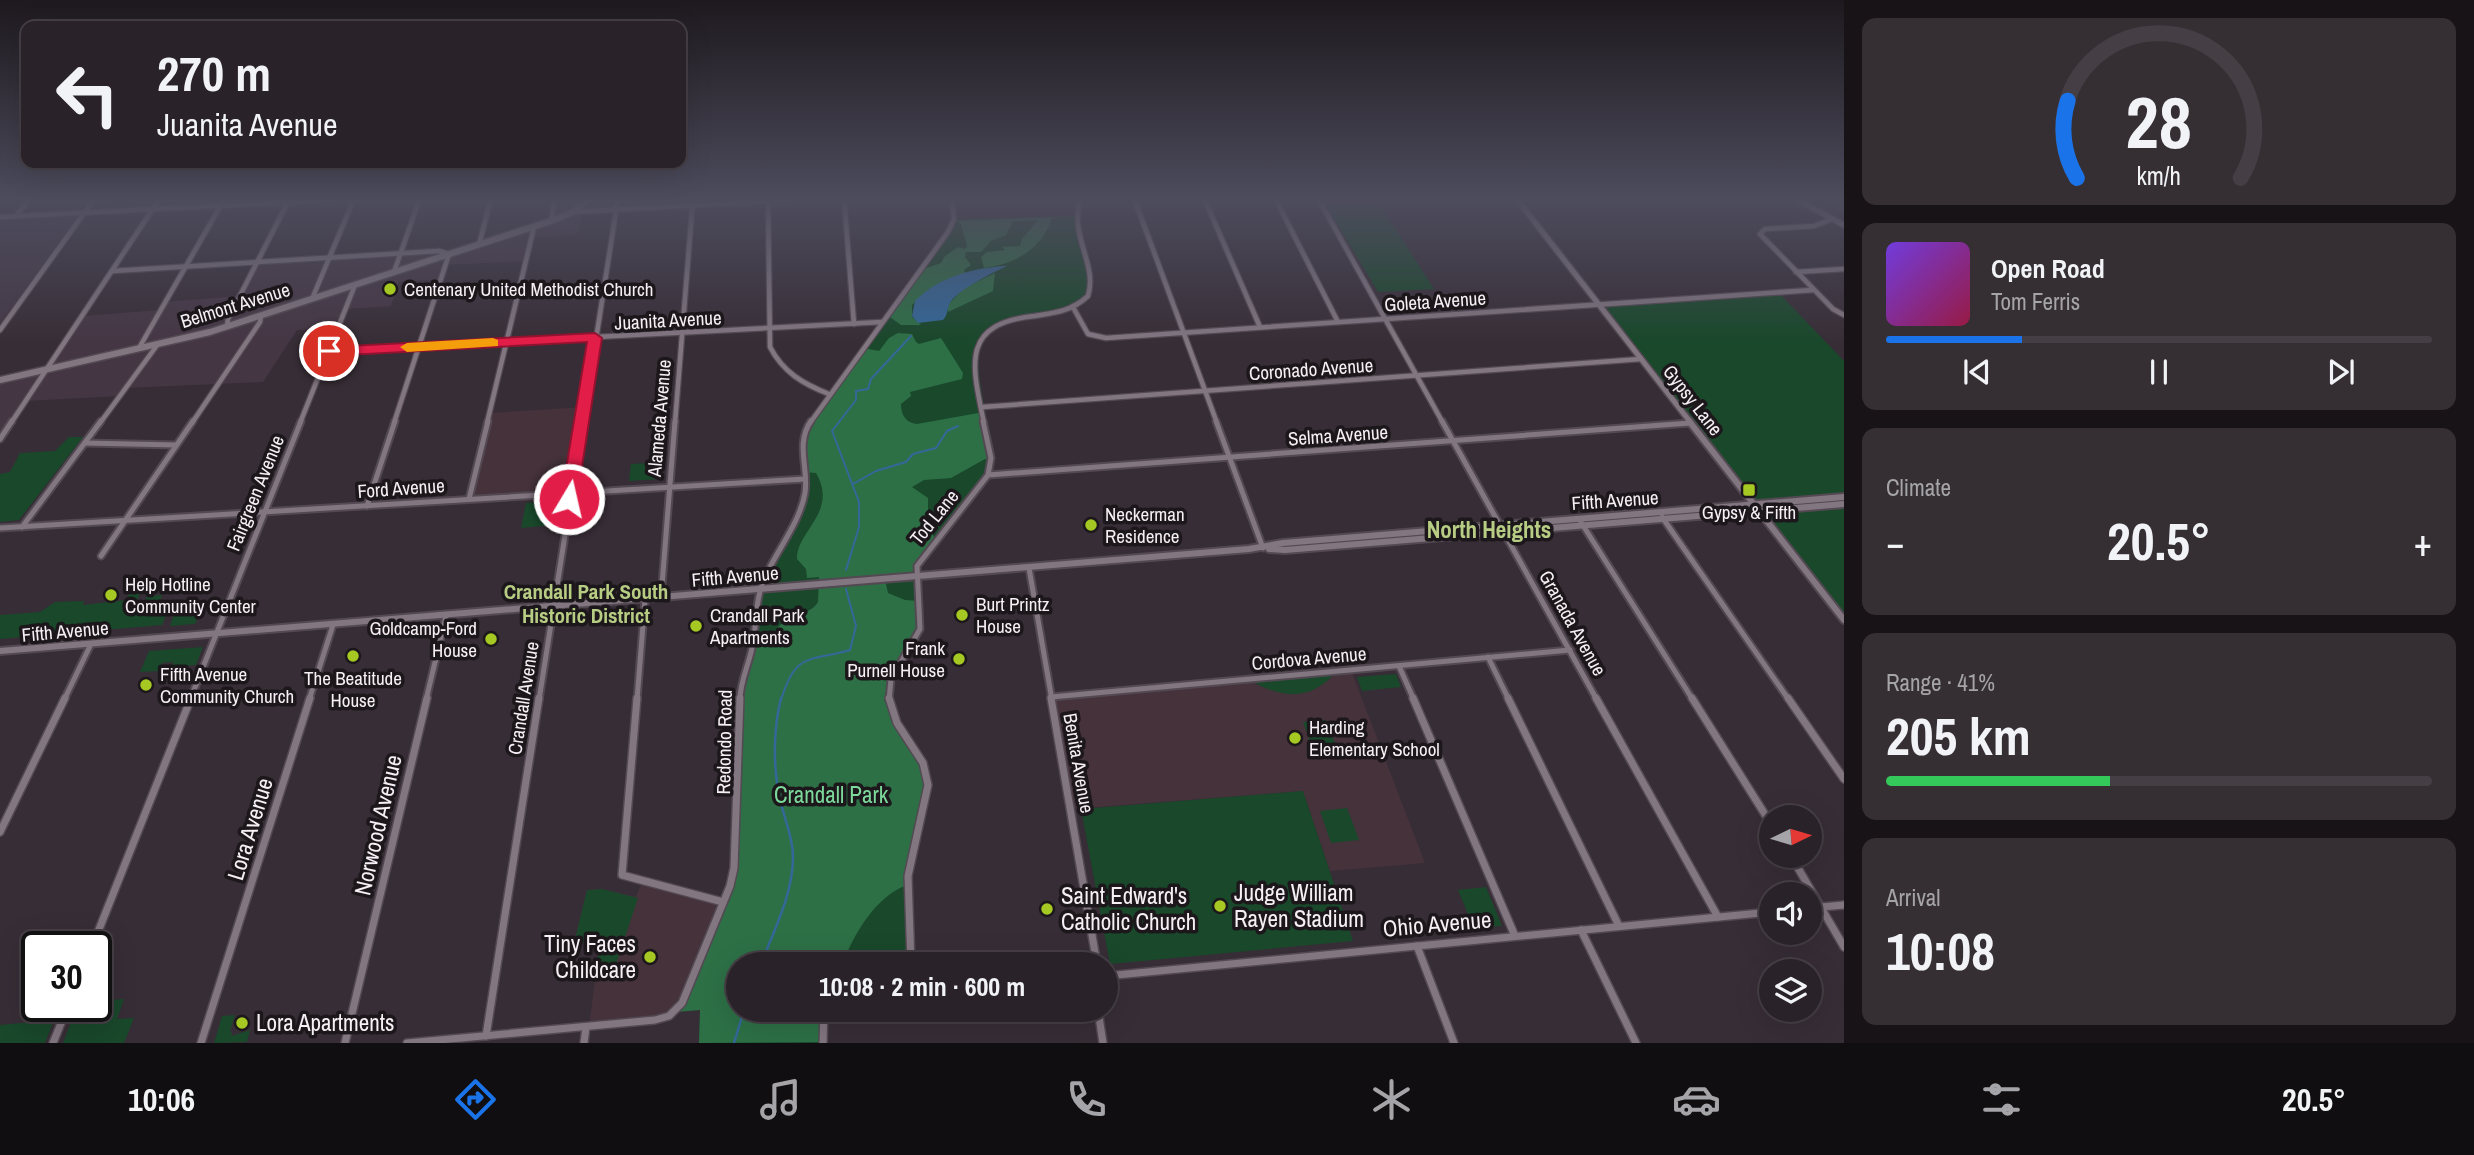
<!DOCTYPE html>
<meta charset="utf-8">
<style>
:root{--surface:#292228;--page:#352f34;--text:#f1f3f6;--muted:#a5a4a8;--line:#453f45;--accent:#1a73e8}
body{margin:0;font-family:"Archivo Narrow",sans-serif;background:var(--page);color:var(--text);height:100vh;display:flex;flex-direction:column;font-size:26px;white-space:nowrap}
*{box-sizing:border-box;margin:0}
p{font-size:23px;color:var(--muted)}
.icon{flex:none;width:38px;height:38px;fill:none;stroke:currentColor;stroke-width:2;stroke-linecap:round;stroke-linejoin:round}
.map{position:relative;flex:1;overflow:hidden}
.drawer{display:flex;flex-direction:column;gap:18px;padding:18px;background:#171316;width:630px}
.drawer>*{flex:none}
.guide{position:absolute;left:21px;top:21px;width:665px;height:147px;border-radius:14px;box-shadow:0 7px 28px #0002,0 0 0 2px var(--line);background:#292228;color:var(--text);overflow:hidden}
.needle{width:46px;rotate:85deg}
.buttons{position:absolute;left:1759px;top:805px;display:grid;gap:14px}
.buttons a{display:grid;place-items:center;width:63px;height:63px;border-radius:50%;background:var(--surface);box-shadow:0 7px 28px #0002,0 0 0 2px var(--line);font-size:35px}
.speed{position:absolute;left:21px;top:931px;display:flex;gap:14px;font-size:35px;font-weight:700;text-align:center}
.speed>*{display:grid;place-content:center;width:91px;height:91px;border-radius:50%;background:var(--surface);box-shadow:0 7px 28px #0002,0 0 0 2px var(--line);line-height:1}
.speed .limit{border:4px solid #111;border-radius:10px;background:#fff;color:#111}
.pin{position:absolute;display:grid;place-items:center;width:60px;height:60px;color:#fff;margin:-30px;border:4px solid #fff;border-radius:50%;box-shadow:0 2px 7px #0007}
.me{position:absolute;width:77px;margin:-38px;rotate:9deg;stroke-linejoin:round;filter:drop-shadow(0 0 5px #0008)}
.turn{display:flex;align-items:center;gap:24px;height:147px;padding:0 21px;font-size:32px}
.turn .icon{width:91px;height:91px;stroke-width:2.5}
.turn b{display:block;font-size:49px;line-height:60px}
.big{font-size:52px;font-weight:800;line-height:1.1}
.drawer .card{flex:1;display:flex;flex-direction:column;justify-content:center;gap:10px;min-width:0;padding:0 24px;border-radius:14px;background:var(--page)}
.drawer .dial{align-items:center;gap:0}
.dial svg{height:182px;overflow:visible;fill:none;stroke:var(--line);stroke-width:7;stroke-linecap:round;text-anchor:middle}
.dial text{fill:var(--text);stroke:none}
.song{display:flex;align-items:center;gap:21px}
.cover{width:84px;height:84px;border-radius:10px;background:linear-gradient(135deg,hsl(260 70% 55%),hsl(340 70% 35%))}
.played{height:7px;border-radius:4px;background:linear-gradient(90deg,var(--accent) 25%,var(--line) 25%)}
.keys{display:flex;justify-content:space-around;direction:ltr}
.heat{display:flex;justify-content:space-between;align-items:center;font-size:38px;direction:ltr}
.charge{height:10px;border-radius:5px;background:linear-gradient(90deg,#34c759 41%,var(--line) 0)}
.trip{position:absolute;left:726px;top:952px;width:392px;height:70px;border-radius:35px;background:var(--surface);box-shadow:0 7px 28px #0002,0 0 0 2px var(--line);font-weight:800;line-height:70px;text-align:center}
.menu{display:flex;height:112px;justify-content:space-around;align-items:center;background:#100e10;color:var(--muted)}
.menu .icon{width:49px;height:49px}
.menu .current{color:var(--accent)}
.menu b{font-size:32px;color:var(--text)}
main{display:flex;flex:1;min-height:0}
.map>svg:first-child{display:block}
.built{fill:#453644}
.education{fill:#45323b}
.medical{fill:#443846}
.green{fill:#19482b}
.forest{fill:#2d7046}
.water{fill:#346899}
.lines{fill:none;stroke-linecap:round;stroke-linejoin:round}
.stream-far1{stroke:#346899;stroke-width:2}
.stream{stroke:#346899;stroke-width:2.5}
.minor-far2-casing{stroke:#534952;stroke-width:7}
.minor-far1-casing{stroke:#534952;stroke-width:9}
.minor-casing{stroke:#534952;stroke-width:10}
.tertiary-far1-casing{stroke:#534952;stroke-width:8}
.tertiary-casing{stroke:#534952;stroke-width:10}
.secondary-casing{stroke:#534952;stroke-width:9}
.minor-far2{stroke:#827681;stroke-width:4.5}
.minor-far1{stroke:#827681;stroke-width:5}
.minor{stroke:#827681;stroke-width:7}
.tertiary-far1{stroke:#827681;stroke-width:5}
.tertiary{stroke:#827681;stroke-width:6}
.secondary{stroke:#827681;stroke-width:6}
.route{fill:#e11d48;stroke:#92132f;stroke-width:2}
.slow{fill:#f59e0b}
.poi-dot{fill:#a5c823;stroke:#1c171b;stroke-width:2.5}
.labels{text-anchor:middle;stroke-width:7;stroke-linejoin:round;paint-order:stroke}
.poi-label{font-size:19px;fill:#f6eff5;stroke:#1c171b;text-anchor:start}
.street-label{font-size:19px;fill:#f6eff5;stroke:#1c171b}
.neighbourhood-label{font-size:21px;font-weight:bold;fill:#b8cd84;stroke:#1c171b}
.quarter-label{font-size:23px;font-weight:bold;fill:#b8cd84;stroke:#1c171b}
.near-park-label{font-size:23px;fill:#7cd99b;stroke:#1c171b}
.near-street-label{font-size:23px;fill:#f6eff5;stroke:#1c171b}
.near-poi-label{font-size:23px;fill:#f6eff5;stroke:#1c171b;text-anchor:start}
</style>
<main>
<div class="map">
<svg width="1844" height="1043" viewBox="0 0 1844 1043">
<rect width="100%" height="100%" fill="#372d36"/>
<path class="built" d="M555,198H658L657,206L583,210L578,234L533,238L527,261L445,265L441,279L399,282L391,306L347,309L339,328L297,330L263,382L126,388L119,396L26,401L0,439V380L49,368L83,316L159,310L164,302L239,296L257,263L439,251L449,254L551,221Z"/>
<g class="education">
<path d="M584,407L570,493L469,499L490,413Z"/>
<path d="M1351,670L1425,863L1330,871L1303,791L1072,809L1051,697Z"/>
<path d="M642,882L723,902L686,996L669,1016L589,1027L599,949L575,939L587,890L602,889L636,897Z"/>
</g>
<path class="medical" d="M79,215L0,323V219Z"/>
<g class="green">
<path d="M1322,198H1376L1434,289L1378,292Z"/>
<path d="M1075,216L1076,230L1091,281L1087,297L1054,313L1026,315L1004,321L979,344C974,388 997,432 988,475L917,566L921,611L889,683L909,868L911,964H738V1010L823,1043H699L700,1010L675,1012L730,886L760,590L799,511L805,492L802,438L948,232L954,219Z"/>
<path d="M1778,292L1844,361V620L1759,511L1285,550L1263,548L1283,543L1753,504L1598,304Z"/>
<path d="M69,437H83L19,520L0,522V474L10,472L20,453L55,451Z"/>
<path d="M662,462L661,479L629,481L631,464Z"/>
<path d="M560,501L555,525L521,528L526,503Z"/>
<path d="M142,588L136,603H144L147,596L162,595L160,601L173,600L162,625L0,639V615L40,612L55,602L84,601L83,605L126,600L132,589Z"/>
<path d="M187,602H201L204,604L195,624L170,626L176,608Z"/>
<path d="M203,647L196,665L172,667L173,662L162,663L159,671L140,672L149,651Z"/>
<path d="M1337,671C1310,703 1280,698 1247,679Z"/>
<path d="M1396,674L1401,687L1362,691L1357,677Z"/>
<path d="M1326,720L1338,751L1314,753L1303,722Z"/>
<path d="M1303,791L1353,941L1110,964L1081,809Z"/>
<path d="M1347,808L1359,840L1331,843L1320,811Z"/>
<path d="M1486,887L1502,926L1474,928L1458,890Z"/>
<path d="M602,889L638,898L615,967L597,963L599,949L575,939L587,890Z"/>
<path d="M124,999L117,1019L134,1018L124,1043H63L77,1006H96V1001Z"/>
<path d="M235,1015L230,1031L232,1032L231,1036L250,1030L247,1042L214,1043L222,1016Z"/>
<path d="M54,1020L45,1043H0V1025Z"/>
</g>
<g class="forest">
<path d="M1052,217C1043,249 1015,264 984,268L981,257L987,252L1005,250L1002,247L1020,246L1022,239L1038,220L1013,221L1006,235L991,241L981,252H966L965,257L971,265L964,270L965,273L930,289L912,305V317L921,325H901L887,315L921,270L941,263L944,257L958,247L965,249L967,246L961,224L957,221Z"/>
<path d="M995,273L993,291L948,312V305L964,288Z"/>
<path d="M898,333L912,334L916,342L919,344L941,338L963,373L962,379L910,392L911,396L901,404C901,415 906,423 917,424L984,412L991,458L985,459L951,478L924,480L912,487L928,498V518L935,541L921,558L916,576L885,580L888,593L905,600L919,601L920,629L895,668L888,699L927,776L907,885C875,897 855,933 842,964H738V1010H824L823,1042L699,1043L700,1010L675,1012L730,886L739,699L753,646C769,644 772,630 784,622C795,613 810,615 818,602L819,577L807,578L806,569L797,559C796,531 839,512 816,473L804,472L802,438L863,348L879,351L889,338Z"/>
</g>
<path class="water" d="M1003,266H1007C992,273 962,288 952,300C946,307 949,314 943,320L918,323L912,316L915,301C939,277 970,269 1003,266Z"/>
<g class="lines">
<g class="stream-far1">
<path d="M853,484L876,471L906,462L913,454L936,448L947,431L958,426"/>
<path d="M846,570L859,527V502L832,431L856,400V391L868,389L871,379L911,336"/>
<path d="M781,700C796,651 809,662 850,650L856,626L846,589"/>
</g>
<g class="stream">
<path d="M761,964C774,930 793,894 793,857C793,836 784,819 780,799C773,768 773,730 781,698"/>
<path d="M734,1043L744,1010"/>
</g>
<g class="minor-far2-casing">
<g id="minor-far2">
<path d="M768,198L770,347C783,372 803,384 829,394"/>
<path d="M844,198L854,324"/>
<path d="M1134,198L1217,423"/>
<path d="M1204,198L1260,327"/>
<path d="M1275,198L1338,322"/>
<path d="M1318,198L1443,423"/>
<path d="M573,212L820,198"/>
<path d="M16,216L30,198"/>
<path d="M0,217L370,198"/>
<path d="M1832,219L1814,226L1765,229L1760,234L1833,309L1844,315"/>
<path d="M551,221L555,198"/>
<path d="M479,245L491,198"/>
<path d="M112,271L439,251L449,254L394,423"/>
<path d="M394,272L420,198"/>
<path d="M1796,272L1844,269"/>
<path d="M312,299L354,199"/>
<path d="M1074,309L1088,334L1106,338L1813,290"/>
<path d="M227,326L228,319L290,198"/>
<path d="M0,330L95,198"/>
<path d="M139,348L225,198"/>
<path d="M329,351L882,322"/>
<path d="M983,407L1641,359"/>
<path d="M11,423L160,198"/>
<path d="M100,423L158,344"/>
<path d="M192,423L260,322L261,315"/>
<path d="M300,423L355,285"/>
<path d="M487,423L534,227"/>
<path d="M583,423L618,198"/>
<path d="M675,423L693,198"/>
<path d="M810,423L948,232L954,219L952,198"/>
<path d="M984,423C972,365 960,324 1034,316C1055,313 1072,311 1088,296C1098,263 1068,236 1081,198"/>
</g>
</g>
<g class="minor-far1-casing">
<g id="minor-far1">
<path d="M1216,421L1263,548"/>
<path d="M1442,421L1597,700"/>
<path d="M0,439L12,421"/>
<path d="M85,443L176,445"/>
<path d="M988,475L1690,423"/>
<path d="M469,499L488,421"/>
<path d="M367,506L395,421"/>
<path d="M1662,517L1789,700"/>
<path d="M1579,519L1693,700"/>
<path d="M22,527L101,421"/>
<path d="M0,528L805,479"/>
<path d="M101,556L193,421"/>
<path d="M1029,568L1052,700"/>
<path d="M661,598L675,421"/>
<path d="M1488,657L1509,700"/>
<path d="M1399,666L1414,700"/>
<path d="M1051,697L1570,650"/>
<path d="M64,700L91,644"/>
<path d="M190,700L301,421"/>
<path d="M309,700L333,625"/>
<path d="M426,700L446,616"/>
<path d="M539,700L583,421"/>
<path d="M637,700L645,600"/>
<path d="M740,700C740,680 750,663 753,643C757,620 755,597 766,575C778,549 800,522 805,493C809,468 795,444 811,421"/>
<path d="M889,700L891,679L920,629L917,566L988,475L991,458L983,421"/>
</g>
</g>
<g class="minor-casing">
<g id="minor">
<path d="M637,698L622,875L723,902"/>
<path d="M889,698L897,723L923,763L928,785L908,876L911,964"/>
<path d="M1051,698L1097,964"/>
<path d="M1413,698L1515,936"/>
<path d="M1508,698L1619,926"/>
<path d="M1596,698L1718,917"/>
<path d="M1692,698L1771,824"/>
<path d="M1788,698L1844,779"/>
<path d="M0,832L65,698"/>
<path d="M1791,856L1844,947"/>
<path d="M1810,908L1844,905"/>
<path d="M1581,930L1636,1043"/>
<path d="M1417,946L1454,1043"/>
<path d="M92,947L191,698"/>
<path d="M1106,976L1771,912"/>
<path d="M1098,1010L1103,1043"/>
<path d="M486,1036L539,698"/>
<path d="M53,1043L68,1006"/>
<path d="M201,1043L310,698"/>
<path d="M345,1043L427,698"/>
<path d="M407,1043L655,1020L669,1016L682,1003L730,886L734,868L740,698"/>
<path d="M584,1043L586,1027"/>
<path d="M823,1043L824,1010"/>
</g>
</g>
<g class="tertiary-far1-casing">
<g id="tertiary-far1">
<path d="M1516,198L1691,423"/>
<path d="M1794,198L1844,225"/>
</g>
</g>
<g class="tertiary-casing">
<g id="tertiary">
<path d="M1689,421L1844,620"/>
<path d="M1269,549L1285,550L1844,504"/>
<path d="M0,651L1249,549L1283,543L1844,497"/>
</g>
</g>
<g class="secondary-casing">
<path id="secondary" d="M0,380L210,332L551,221L573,212L590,198"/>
</g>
<use href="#minor-far2" class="minor-far2"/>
<use href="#minor-far1" class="minor-far1"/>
<use href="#minor" class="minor"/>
<use href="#tertiary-far1" class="tertiary-far1"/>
<use href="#tertiary" class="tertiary"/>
<use href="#secondary" class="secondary"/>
</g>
<linearGradient id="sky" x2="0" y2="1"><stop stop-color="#1e191e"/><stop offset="0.58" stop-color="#4d4c5d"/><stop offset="1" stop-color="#4d4c5d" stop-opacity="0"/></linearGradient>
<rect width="1844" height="344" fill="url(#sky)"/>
<path class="route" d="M595,333L602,338L577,499L569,505L561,499L587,342L329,356L322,351L329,347Z"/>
<path class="slow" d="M493,338L498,340V346L407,352L400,347L407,343Z"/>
<g class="poi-dot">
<circle cx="390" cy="289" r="7"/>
<rect x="1742" y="483" width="14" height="14" rx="3.5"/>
<circle cx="1091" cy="525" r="7"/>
<circle cx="111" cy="595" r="7"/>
<circle cx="962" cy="615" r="7"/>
<circle cx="696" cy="626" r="7"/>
<circle cx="491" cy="639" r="7"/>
<circle cx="353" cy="656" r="7"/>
<circle cx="959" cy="659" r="7"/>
<circle cx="146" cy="685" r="7"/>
<circle cx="1295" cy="738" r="7"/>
<circle cx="1220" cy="906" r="7"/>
<circle cx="1047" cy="909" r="7"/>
<circle cx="650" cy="957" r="7"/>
<circle cx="242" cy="1023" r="7"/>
</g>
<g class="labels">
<g class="poi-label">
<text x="404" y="296">Centenary United Methodist Church</text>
<text x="1749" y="519" text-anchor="middle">Gypsy &amp; Fifth</text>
<text x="1105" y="521">Neckerman<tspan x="1105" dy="22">Residence</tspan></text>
<text x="125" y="591">Help Hotline<tspan x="125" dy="22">Community Center</tspan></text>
<text x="976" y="611">Burt Printz<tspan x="976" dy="22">House</tspan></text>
<text x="710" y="622">Crandall Park<tspan x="710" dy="22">Apartments</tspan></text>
<text x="477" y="635" text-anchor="end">Goldcamp-Ford<tspan x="477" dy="22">House</tspan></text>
<text x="945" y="655" text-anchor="end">Frank<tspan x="945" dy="22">Purnell House</tspan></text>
<text x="160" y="681">Fifth Avenue<tspan x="160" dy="22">Community Church</tspan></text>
<text x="353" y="685" text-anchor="middle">The Beatitude<tspan x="353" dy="22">House</tspan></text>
<text x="1309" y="734">Harding<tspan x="1309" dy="22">Elementary School</tspan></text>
</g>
<g class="street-label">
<text transform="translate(1435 301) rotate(-4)" y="7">Goleta Avenue</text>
<text transform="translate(235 305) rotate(-17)" y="7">Belmont Avenue</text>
<text transform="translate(668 320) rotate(-3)" y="7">Juanita Avenue</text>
<text transform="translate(1311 369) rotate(-4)" y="7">Coronado Avenue</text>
<text transform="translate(1693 400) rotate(52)" y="7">Gypsy Lane</text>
<text transform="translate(659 418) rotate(-85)" y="7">Alameda Avenue</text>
<text transform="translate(1338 435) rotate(-4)" y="7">Selma Avenue</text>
<text transform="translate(401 488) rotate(-4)" y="7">Ford Avenue</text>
<text transform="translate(255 493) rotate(-68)" y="7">Fairgreen Avenue</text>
<text transform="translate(1615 500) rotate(-4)" y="7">Fifth Avenue</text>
<text transform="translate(934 517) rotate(-51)" y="7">Tod Lane</text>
<text transform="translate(735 576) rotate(-5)" y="7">Fifth Avenue</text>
<text transform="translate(1573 623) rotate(61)" y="7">Granada Avenue</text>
<text transform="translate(65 631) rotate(-5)" y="7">Fifth Avenue</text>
<text transform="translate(1309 658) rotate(-5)" y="7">Cordova Avenue</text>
<text transform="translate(523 698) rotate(-81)" y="7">Crandall Avenue</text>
<text transform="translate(724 742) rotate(-89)" y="7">Redondo Road</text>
<text transform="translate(1079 763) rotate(80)" y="7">Benita Avenue</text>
</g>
<g class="neighbourhood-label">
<text x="586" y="599">Crandall Park South<tspan x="586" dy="24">Historic District</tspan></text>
</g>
<g class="quarter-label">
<text x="1489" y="538">North Heights</text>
</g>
<g class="near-park-label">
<text x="831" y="803">Crandall Park</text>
</g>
<g class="near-street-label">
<text transform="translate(378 825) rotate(-77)" y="8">Norwood Avenue</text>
<text transform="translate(250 829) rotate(-73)" y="8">Lora Avenue</text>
<text transform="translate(1437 924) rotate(-5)" y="8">Ohio Avenue</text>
</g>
<g class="near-poi-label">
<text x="1234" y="901">Judge William<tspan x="1234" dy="26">Rayen Stadium</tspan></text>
<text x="1061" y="904">Saint Edward's<tspan x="1061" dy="26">Catholic Church</tspan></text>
<text x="636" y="952" text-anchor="end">Tiny Faces<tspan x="636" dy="26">Childcare</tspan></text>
<text x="256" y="1031">Lora Apartments</text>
</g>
</g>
</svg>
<div class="buttons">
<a><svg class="needle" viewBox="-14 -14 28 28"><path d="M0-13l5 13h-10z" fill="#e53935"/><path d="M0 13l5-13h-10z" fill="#a5a4a8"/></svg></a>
<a><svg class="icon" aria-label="sound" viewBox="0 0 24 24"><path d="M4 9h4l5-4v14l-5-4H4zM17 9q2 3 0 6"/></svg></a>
<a><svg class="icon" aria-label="layers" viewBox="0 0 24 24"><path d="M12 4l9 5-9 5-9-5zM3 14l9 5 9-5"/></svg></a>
</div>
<div class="speed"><div class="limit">30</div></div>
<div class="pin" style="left:329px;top:351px;background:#d93025"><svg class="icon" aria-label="arrive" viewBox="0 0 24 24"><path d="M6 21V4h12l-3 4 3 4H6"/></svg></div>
<svg class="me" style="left:569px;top:499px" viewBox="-20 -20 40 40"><circle r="17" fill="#e11d48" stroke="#fff" stroke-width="3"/><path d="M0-11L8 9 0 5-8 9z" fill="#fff"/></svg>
<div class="trip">10:08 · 2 min · 600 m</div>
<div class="guide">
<div class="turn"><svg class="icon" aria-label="left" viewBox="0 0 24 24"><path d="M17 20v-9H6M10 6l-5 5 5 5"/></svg><div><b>270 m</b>Juanita Avenue</div></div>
</div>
</div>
<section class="drawer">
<div class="card dial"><svg viewBox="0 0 100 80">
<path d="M14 69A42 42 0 1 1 86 69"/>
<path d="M14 69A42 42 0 0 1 10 35" stroke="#1a73e8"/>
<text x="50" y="56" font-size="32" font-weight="700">28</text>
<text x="50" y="72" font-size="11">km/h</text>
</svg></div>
<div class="card">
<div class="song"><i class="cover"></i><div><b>Open Road</b><p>Tom Ferris</p></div></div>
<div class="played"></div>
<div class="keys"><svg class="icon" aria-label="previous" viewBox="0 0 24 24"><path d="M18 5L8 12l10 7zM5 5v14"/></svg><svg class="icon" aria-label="pause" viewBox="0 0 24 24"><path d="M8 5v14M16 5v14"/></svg><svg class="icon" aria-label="next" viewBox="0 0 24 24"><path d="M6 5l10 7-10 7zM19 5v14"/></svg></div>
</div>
<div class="card"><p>Climate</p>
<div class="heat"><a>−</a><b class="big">20.5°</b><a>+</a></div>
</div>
<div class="card"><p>Range · 41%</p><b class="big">205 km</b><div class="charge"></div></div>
<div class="card"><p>Arrival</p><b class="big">10:08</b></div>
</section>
</main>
<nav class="menu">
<b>10:06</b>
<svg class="icon current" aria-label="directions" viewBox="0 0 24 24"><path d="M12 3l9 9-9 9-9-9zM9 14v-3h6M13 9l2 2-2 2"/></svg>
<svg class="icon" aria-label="music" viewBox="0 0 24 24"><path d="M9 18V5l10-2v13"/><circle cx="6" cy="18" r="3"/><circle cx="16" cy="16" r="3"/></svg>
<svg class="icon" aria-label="phone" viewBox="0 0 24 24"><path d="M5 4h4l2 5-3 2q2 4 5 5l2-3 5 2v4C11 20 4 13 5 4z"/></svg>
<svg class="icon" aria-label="climate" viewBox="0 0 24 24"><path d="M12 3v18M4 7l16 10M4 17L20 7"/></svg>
<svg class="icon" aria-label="car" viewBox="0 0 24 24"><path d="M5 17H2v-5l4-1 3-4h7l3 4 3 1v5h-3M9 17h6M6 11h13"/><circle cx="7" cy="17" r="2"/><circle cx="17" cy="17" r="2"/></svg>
<svg class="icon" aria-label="filters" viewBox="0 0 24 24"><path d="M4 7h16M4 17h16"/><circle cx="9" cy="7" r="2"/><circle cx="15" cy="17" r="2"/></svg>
<b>20.5°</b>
</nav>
